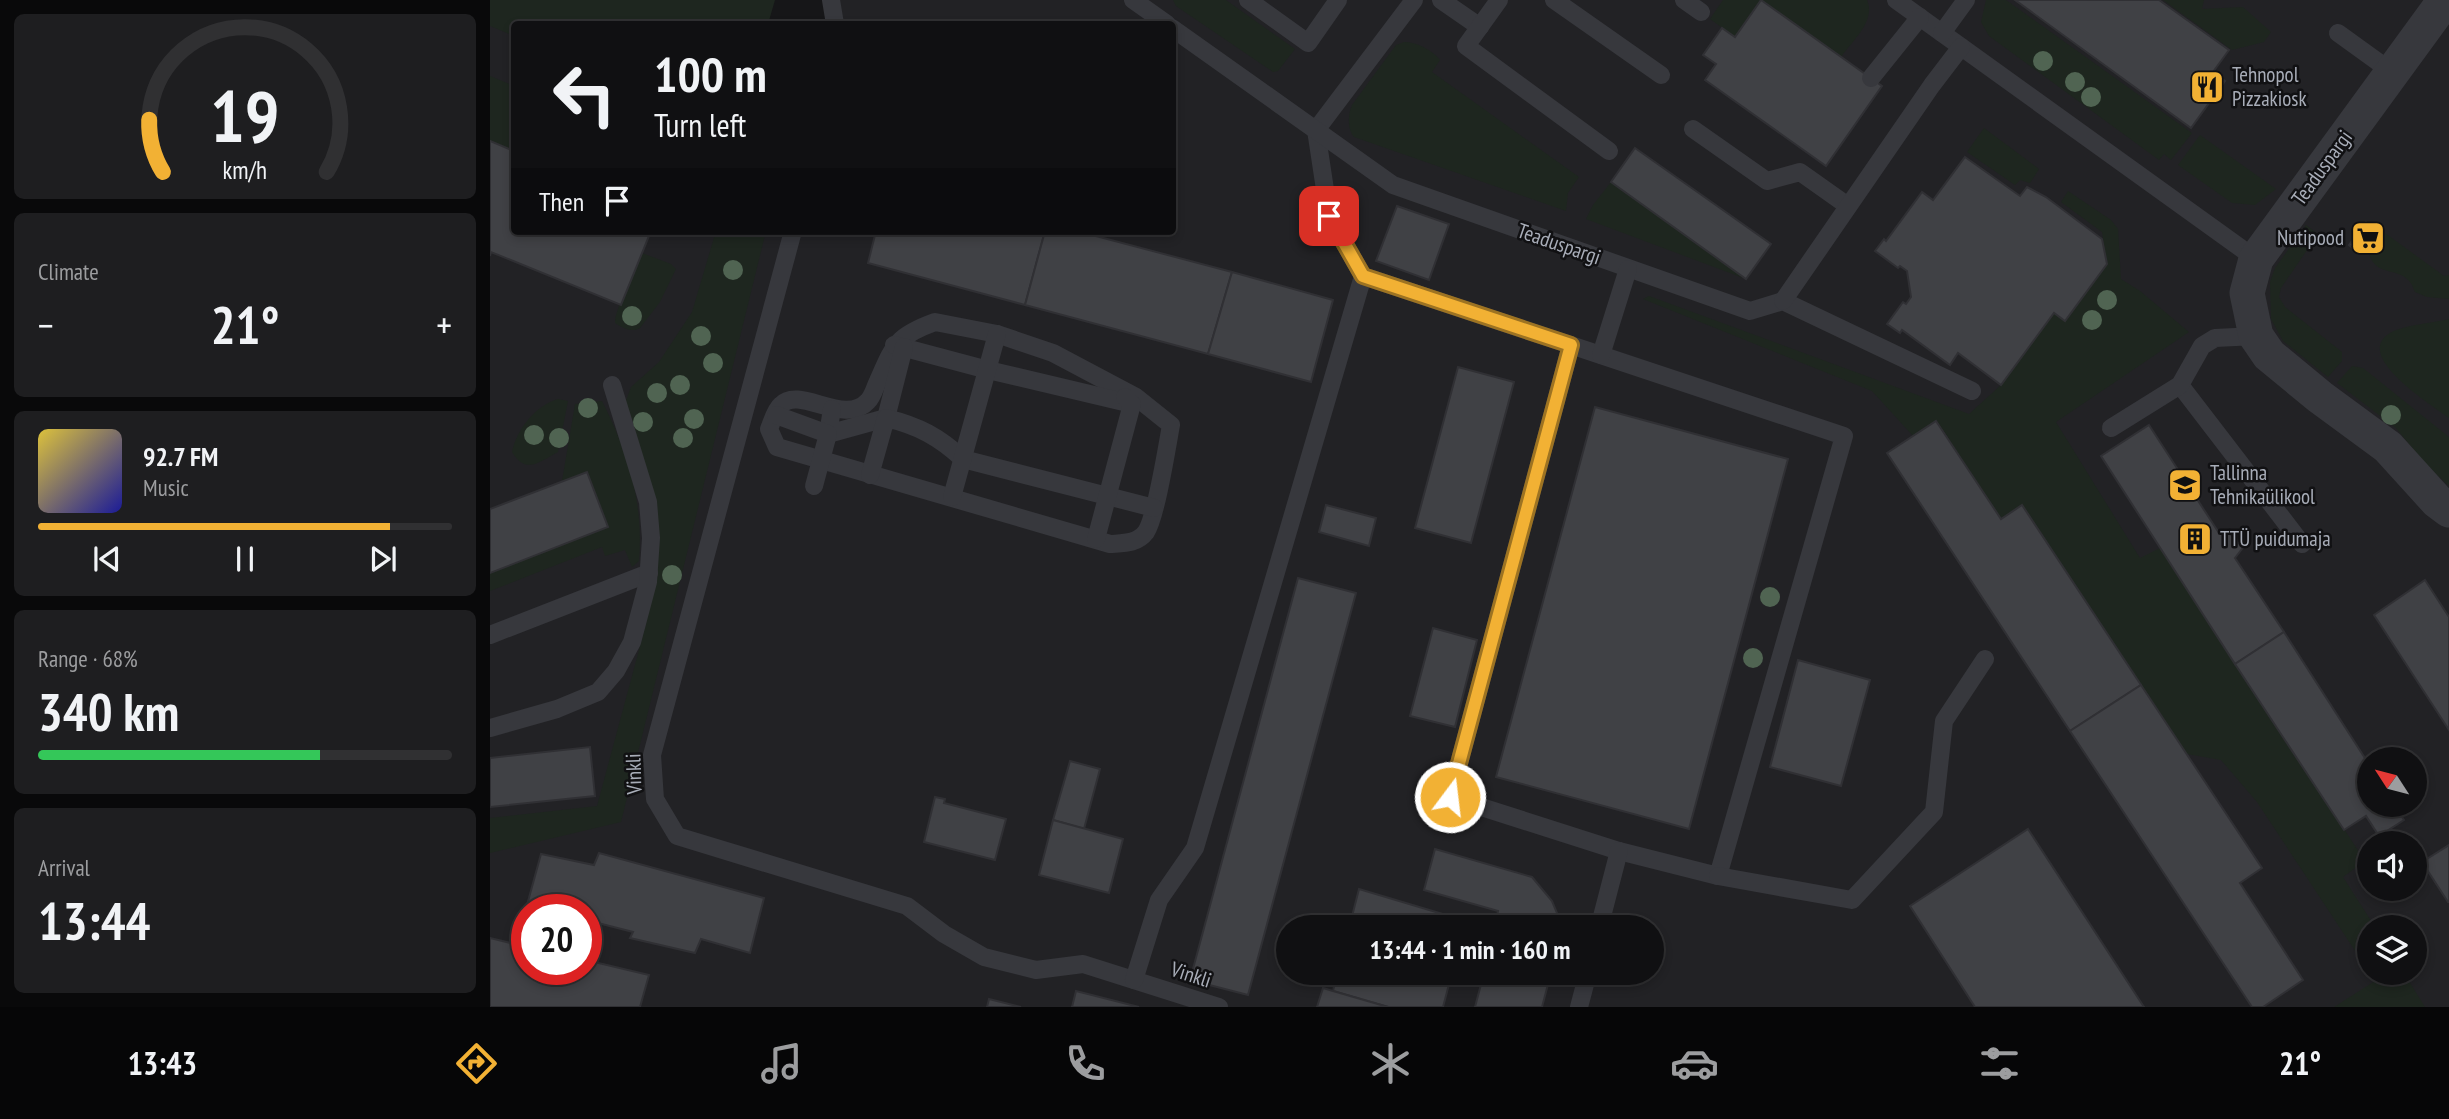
<!DOCTYPE html>
<meta charset="utf-8">
<style>
:root{--surface:#101012;--page:#1e1e20;--text:#f1f3f6;--muted:#9c9d9f;--line:#303032;--accent:#f2b134}
body{margin:0;font-family:"PT Sans Narrow",sans-serif;background:var(--page);color:var(--text);height:100vh;display:flex;flex-direction:column;font-size:26px;white-space:nowrap}
*{box-sizing:border-box;margin:0}
p{font-size:23px;color:var(--muted)}
.icon{flex:none;width:38px;height:38px;fill:none;stroke:currentColor;stroke-width:2;stroke-linecap:round;stroke-linejoin:round}
.map{position:relative;flex:1;overflow:hidden}
.panel{display:flex;flex-direction:column;gap:14px;padding:14px;background:#09090a;width:490px}
.panel>*{flex:none}
.guide{position:absolute;left:21px;top:21px;width:665px;height:214px;border-radius:7px;box-shadow:0 4px 10px #0003,0 0 0 2px var(--line);background:#101012;color:var(--text);overflow:hidden}
.needle{width:46px;rotate:306deg}
.buttons{position:absolute;left:1867px;top:747px;display:grid;gap:14px}
.buttons a{display:grid;place-items:center;width:70px;height:70px;border-radius:50%;background:var(--surface);box-shadow:0 4px 10px #0003,0 0 0 2px var(--line);font-size:35px}
.speed{position:absolute;left:21px;top:894px;display:flex;gap:14px;font-size:35px;font-weight:700;text-align:center}
.speed>*{display:grid;place-content:center;width:91px;height:91px;border-radius:50%;background:var(--surface);box-shadow:0 4px 10px #0003,0 0 0 2px var(--line);line-height:1}
.speed .limit{border:10px solid #d22;background:#fff;color:#111}
.pin{position:absolute;display:grid;place-items:center;width:60px;height:60px;color:#fff;margin:-30px;border-radius:14px;box-shadow:0 4px 10px #0006}
.me{position:absolute;width:77px;margin:-38px;rotate:15deg;stroke-linejoin:round;filter:drop-shadow(0 0 5px #0008)}
.turn{display:flex;align-items:center;gap:24px;height:147px;padding:0 28px;font-size:32px}
.turn .icon{width:91px;height:91px;stroke-width:2.5}
.turn b{display:block;font-size:49px;line-height:60px}
.then{display:flex;align-items:center;height:66px;padding:0 28px;background:#0003;gap:14px;font-size:26px}
.big{font-size:52px;font-weight:700;line-height:1.1}
.panel .tile{flex:1;display:flex;flex-direction:column;justify-content:center;gap:10px;min-width:0;padding:0 24px;border-radius:10px;background:var(--page)}
.panel .dial{align-items:center;gap:0}
.dial svg{height:182px;overflow:visible;fill:none;stroke:var(--line);stroke-width:7;stroke-linecap:round;text-anchor:middle}
.dial text{fill:var(--text);stroke:none}
.song{display:flex;align-items:center;gap:21px}
.cover{width:84px;height:84px;border-radius:10px;background:linear-gradient(135deg,hsl(50 70% 55%),hsl(240 70% 35%))}
.played{height:7px;border-radius:4px;background:linear-gradient(90deg,var(--accent) 85%,var(--line) 85%)}
.keys{display:flex;justify-content:space-around;direction:ltr}
.heat{display:flex;justify-content:space-between;align-items:center;font-size:38px;direction:ltr}
.charge{height:10px;border-radius:5px;background:linear-gradient(90deg,#34c759 68%,var(--line) 0)}
.trip{position:absolute;left:786px;top:915px;width:388px;height:70px;border-radius:35px;background:var(--surface);box-shadow:0 4px 10px #0003,0 0 0 2px var(--line);font-weight:700;line-height:70px;text-align:center}
.tab-bar{display:flex;height:112px;justify-content:space-around;align-items:center;background:#060607;color:var(--muted)}
.tab-bar .icon{width:49px;height:49px}
.tab-bar .selected{color:var(--accent)}
.tab-bar b{font-size:32px;color:var(--text)}
main{display:flex;flex:1;min-height:0}
.map>svg:first-child{display:block}
.built{fill:#222225;fill-rule:evenodd}
.green{fill:#1e261f}
.building{fill:#404145;stroke:#303034;stroke-width:2}
.lines{fill:none;stroke-linecap:round;stroke-linejoin:round}
.lane{stroke:#37383d;stroke-width:18}
.street{stroke:#37383d;stroke-width:35}
.tree{fill:#506452}
.route-casing{stroke:#9d7322;stroke-width:18}
.route{stroke:#f2b134;stroke-width:12}
.labels{text-anchor:middle;stroke-width:5;stroke-linejoin:round;paint-order:stroke}
.poi-label{font-size:21px;fill:#a8adb8;stroke:#111113;text-anchor:start}
.street-label{font-size:21px;fill:#a8adb8;stroke:#111113}
</style>
<main>
<section class="panel">
<div class="tile dial"><svg viewBox="0 0 100 80">
<path d="M14 69A42 42 0 1 1 86 69"/>
<path d="M14 69A42 42 0 0 1 8 46" stroke="#f2b134"/>
<text x="50" y="56" font-size="32" font-weight="700">19</text>
<text x="50" y="72" font-size="11">km/h</text>
</svg></div>
<div class="tile"><p>Climate</p>
<div class="heat"><a>−</a><b class="big">21°</b><a>+</a></div>
</div>
<div class="tile">
<div class="song"><i class="cover"></i><div><b>92.7 FM</b><p>Music</p></div></div>
<div class="played"></div>
<div class="keys"><svg class="icon" aria-label="previous" viewBox="0 0 24 24"><path d="M18 5L8 12l10 7zM5 5v14"/></svg><svg class="icon" aria-label="pause" viewBox="0 0 24 24"><path d="M8 5v14M16 5v14"/></svg><svg class="icon" aria-label="next" viewBox="0 0 24 24"><path d="M6 5l10 7-10 7zM19 5v14"/></svg></div>
</div>
<div class="tile"><p>Range · 68%</p><b class="big">340 km</b><div class="charge"></div></div>
<div class="tile"><p>Arrival</p><b class="big">13:44</b></div>
</section>
<div class="map">
<svg width="1959" height="1007" viewBox="0 0 1959 1007">
<rect width="100%" height="100%" fill="#161618"/>
<path class="built" d="M0,0L24,24V231H682V24H340L349,0H1959V1007H0ZM1880,760H1925V805H1880ZM1880,844H1925V889H1880ZM37,910H96V970H37ZM798,928H1162V973H798ZM1880,928H1925V973H1880Z"/>
<g class="green">
<path d="M0,0H285L278,24H24V36L0,26Z"/>
<path d="M683,0H736L805,49L788,71L783,72L686,6Z"/>
<path d="M1233,0H1377C1386,21 1363,40 1351,57L1271,1L1245,37L1220,19Z"/>
<path d="M1496,0H1516L1702,133L1681,160L1674,154L1669,160L1499,36L1491,22Z"/>
<path d="M1673,0H1714L1712,9L1753,7L1781,32L1774,42L1742,50Z"/>
<path d="M914,42C927,42 942,50 950,60L942,72L1089,177L1078,193L1076,211L864,137C857,129 858,114 862,105L906,45Z"/>
<path d="M0,76L24,86V151L0,141Z"/>
<path d="M1494,128L1549,169L1540,183L1530,180L1525,185L1477,152Z"/>
<path d="M1710,135L1786,189L1765,205L1742,203L1688,165Z"/>
<path d="M1121,182L1256,279L1096,219L1103,205Z"/>
<path d="M1578,191L1621,220L1628,229L1631,279L1650,291L1699,332L1566,422L1650,558L1670,548L1875,861L1853,877L1885,927L1880,928L1879,972L1767,802L1731,760L1697,754L1532,505L1511,519L1447,421L1423,436L1382,391L1153,299L1159,296L1479,414L1511,385L1564,313L1575,320L1617,264L1612,232L1571,202Z"/>
<path d="M1816,225L1828,234L1791,288L1789,297L1795,307L1852,352V361L1838,377L1793,341L1781,319L1780,282L1785,268Z"/>
<path d="M226,231H276L131,822L0,853V818L107,806L156,624L168,547L134,406L141,387L169,362L202,312Z"/>
<path d="M1895,233L1954,276L1959,275V299L1937,297L1925,292C1923,289 1923,285 1920,282C1909,267 1886,277 1879,254Z"/>
<path d="M152,253L181,264L186,269L170,302L150,328C143,333 132,328 125,323C124,312 146,266 152,253Z"/>
<path d="M1959,319V418C1942,405 1862,356 1900,333C1914,325 1943,323 1959,319Z"/>
<path d="M1862,366L1873,368L1959,437V486L1934,463L1906,428L1847,383Z"/>
<path d="M68,399L78,401L68,452C49,462 36,475 22,452C27,429 45,406 68,399Z"/>
<path d="M112,401C138,452 154,503 149,561L142,567L135,550L115,556L112,547L0,591V573L118,527L97,472L72,481L85,404Z"/>
<path d="M1880,973H1914L1935,1007H1844L1885,981Z"/>
</g>
<g class="building">
<path d="M1271,0L1392,86L1336,166L1215,80L1226,64L1213,55L1232,28L1245,37Z"/>
<path d="M1525,0H1669L1739,50L1723,72L1735,81L1701,128Z"/>
<path d="M0,141L24,151V231H161L131,305L1,252L0,256Z"/>
<path d="M1145,148L1281,244L1256,279L1121,182Z"/>
<path d="M1475,157L1530,196L1537,187L1556,197L1612,239L1617,264L1575,321L1564,313L1511,385L1468,353L1460,365L1412,330L1410,333L1397,324L1413,302L1416,304L1421,297L1417,271L1410,266L1408,268L1385,251L1394,239L1396,241L1432,192L1443,200Z"/>
<path d="M907,206L959,224L939,280L886,261Z"/>
<path d="M1876,222L1887,231L1869,253L1859,245Z"/>
<path d="M386,231H555L535,305L378,263Z"/>
<path d="M555,231H587L742,272L718,354L535,305Z"/>
<path d="M742,272L843,300L821,382L718,354Z"/>
<path d="M968,367L1024,382L981,543L925,528Z"/>
<path d="M1105,407L1298,459L1199,829L1006,777Z"/>
<path d="M1446,421L1511,519L1532,505L1651,685L1580,731L1397,453Z"/>
<path d="M1659,425L1729,533L1734,530L1755,545L1745,558L1794,632L1745,664L1611,456Z"/>
<path d="M97,472L118,527L0,573V509Z"/>
<path d="M836,505L886,518L879,546L829,532Z"/>
<path d="M808,578L866,593L758,995L700,980Z"/>
<path d="M1935,580L1959,617V730L1884,615Z"/>
<path d="M943,628L987,640L965,727L920,716Z"/>
<path d="M1794,632L1880,766V805H1904L1914,820L1889,836L1876,816L1854,830L1745,664Z"/>
<path d="M1308,660L1380,680L1351,786L1280,767Z"/>
<path d="M1651,685L1772,868L1750,883L1813,980L1773,1007H1762L1580,731Z"/>
<path d="M100,747L105,796L0,807V758Z"/>
<path d="M580,761L610,769L594,829L563,820Z"/>
<path d="M445,797L455,799L454,803L516,819L505,860L434,842Z"/>
<path d="M563,820L633,839L619,893L549,875Z"/>
<path d="M1538,829L1654,1007H1485L1420,906Z"/>
<path d="M1959,845V902H1958L1932,862Z"/>
<path d="M945,849L1042,877L1062,901L1069,918L1079,921L1077,928H1008L1005,927L1008,911L934,890Z"/>
<path d="M109,853L274,898L260,953L211,939L205,953L140,938L143,932L96,920V910H56L37,905L51,854L104,865Z"/>
<path d="M869,889L976,921L974,928H859Z"/>
<path d="M0,938L37,947V970H96V960L159,975L150,1007H0Z"/>
<path d="M847,973H962L953,1007H898L843,991Z"/>
<path d="M994,973H1061L1052,1007H985Z"/>
<path d="M833,988L843,991L898,1007H827Z"/>
<path d="M586,991L649,1007H582Z"/>
<path d="M499,999L531,1007H497Z"/>
</g>
<g class="lines">
<g class="lane">
<path d="M341,0L345,24"/>
<path d="M643,0L677,24"/>
<path d="M758,0L818,43L848,0"/>
<path d="M924,0L826,130L839,216L873,276L1354,436L1228,876L1129,851L960,797L1081,345"/>
<path d="M951,0L990,27"/>
<path d="M1009,0L976,46L1119,151"/>
<path d="M1064,0L1171,75"/>
<path d="M1194,0L1211,12"/>
<path d="M1406,0L1766,259"/>
<path d="M682,28L903,185L1260,311L1293,301L1482,391"/>
<path d="M1452,33L1476,0"/>
<path d="M1848,33L1902,72"/>
<path d="M1381,78L1430,17"/>
<path d="M1203,129L1277,181L1310,172L1358,206"/>
<path d="M303,231L162,755L165,799L187,836L417,906L454,934L494,957L546,970L593,964L729,1007"/>
<path d="M1293,301L1442,85L1471,47"/>
<path d="M445,322L507,334L563,353L646,397L681,425C677,447 666,517 656,532C647,544 633,543 620,544L287,447L279,429C282,422 285,410 291,405C309,385 355,427 378,401C383,396 385,387 388,381C404,345 406,336 445,322Z"/>
<path d="M404,345L498,370L642,404"/>
<path d="M1111,355L1138,269"/>
<path d="M1690,385L1812,544"/>
<path d="M342,409L338,434L396,418L414,347"/>
<path d="M286,415L338,434L324,486"/>
<path d="M1621,428L1690,385L1712,346L1725,338L1766,336"/>
<path d="M380,475L396,418C429,426 449,437 473,459L664,508"/>
<path d="M462,497L507,334"/>
<path d="M606,539L642,404L635,397"/>
<path d="M0,635L159,573"/>
<path d="M0,728L67,709L108,692L126,671L142,642L158,582L161,538L158,502L122,385"/>
<path d="M1228,876L1362,900L1444,812L1454,721L1495,659"/>
<path d="M1109,928L1129,851"/>
<path d="M644,980L669,900L705,848L873,276"/>
<path d="M1089,1007L1098,973"/>
</g>
<path class="street" d="M1955,0L1766,259L1757,293L1766,336L1779,355L1830,397L1898,447L1947,501L1959,510"/>
</g>
<g class="tree">
<circle cx="1553" cy="61" r="10"/>
<circle cx="1585" cy="82" r="10"/>
<circle cx="1601" cy="97" r="10"/>
<circle cx="243" cy="270" r="10"/>
<circle cx="1617" cy="300" r="10"/>
<circle cx="142" cy="316" r="10"/>
<circle cx="1602" cy="320" r="10"/>
<circle cx="211" cy="336" r="10"/>
<circle cx="223" cy="363" r="10"/>
<circle cx="190" cy="385" r="10"/>
<circle cx="167" cy="393" r="10"/>
<circle cx="98" cy="408" r="10"/>
<circle cx="1901" cy="415" r="10"/>
<circle cx="204" cy="419" r="10"/>
<circle cx="153" cy="422" r="10"/>
<circle cx="44" cy="435" r="10"/>
<circle cx="69" cy="438" r="10"/>
<circle cx="193" cy="438" r="10"/>
<circle cx="182" cy="575" r="10"/>
<circle cx="1280" cy="597" r="10"/>
<circle cx="1263" cy="658" r="10"/>
</g>
<g class="lines">
<g class="route-casing">
<path id="route" d="M839,216L873,276L1081,345L960,797"/>
</g>
<use href="#route" class="route"/>
</g>
<defs>
<g id="restaurant-square" transform="scale(1.75)"><rect x="-9" y="-9" width="18" height="18" rx="4" fill="#f2b134" stroke="#111113"/><path d="M-5-6h1v4h1v-4h1v4h1v-4h1v5L-1.5 .5V6h-2V.5L-5-1ZM5-6V6H3V1.5H1.5Q1.5-4 5-6Z" fill="#111"/></g>
<g id="supermarket-square" transform="scale(1.75)"><rect x="-9" y="-9" width="18" height="18" rx="4" fill="#f2b134" stroke="#111113"/><path d="M-6-5.5h2.5l.6 2H6L4.5 2H-2.5L-4.4-4H-6ZM-1.5 3.2a1.3 1.3 0 1 0 .1 0ZM3 3.2a1.3 1.3 0 1 0 .1 0Z" fill="#111"/></g>
<g id="university-square" transform="scale(1.75)"><rect x="-9" y="-9" width="18" height="18" rx="4" fill="#f2b134" stroke="#111113"/><path d="M0-5L7-2L0 1L-7-2ZM-4 1L0 2.5L4 1V4Q0 6-4 4Z" fill="#111"/></g>
<g id="building-square" transform="scale(1.75)"><rect x="-9" y="-9" width="18" height="18" rx="4" fill="#f2b134" stroke="#111113"/><path d="M-4-6H4V6H1V3H-1V6H-4ZM-2.5-4.3h1.7v1.8h-1.7ZM.8-4.3h1.7v1.8H.8ZM-2.5-1h1.7V.8h-1.7ZM.8-1h1.7V.8H.8Z" fill="#111"/></g>
</defs>
<g fill-rule="evenodd">
<use href="#restaurant-square" x="1717" y="87"/>
<use href="#supermarket-square" x="1878" y="238"/>
<use href="#university-square" x="1695" y="485"/>
<use href="#building-square" x="1705" y="539"/>
</g>
<g class="labels">
<g class="poi-label">
<text x="1742" y="82">Tehnopol<tspan x="1742" dy="24">Pizzakiosk</tspan></text>
<text x="1854" y="245" text-anchor="end">Nutipood</text>
<text x="1720" y="480">Tallinna<tspan x="1720" dy="24">Tehnikaülikool</tspan></text>
<text x="1730" y="546">TTÜ puidumaja</text>
</g>
<g class="street-label">
<text transform="translate(1832 168) rotate(-54)" y="7">Teaduspargi</text>
<text transform="translate(1069 244) rotate(19)" y="7">Teaduspargi</text>
<text transform="translate(144 774) rotate(-92)" y="7">Vinkli</text>
<text transform="translate(701 975) rotate(18)" y="7">Vinkli</text>
</g>
</g>
</svg>
<div class="buttons">
<a><svg class="needle" viewBox="-14 -14 28 28"><path d="M0-13l5 13h-10z" fill="#e53935"/><path d="M0 13l5-13h-10z" fill="#9c9d9f"/></svg></a>
<a><svg class="icon" aria-label="sound" viewBox="0 0 24 24"><path d="M4 9h4l5-4v14l-5-4H4zM17 9q2 3 0 6"/></svg></a>
<a><svg class="icon" aria-label="layers" viewBox="0 0 24 24"><path d="M12 4l9 5-9 5-9-5zM3 14l9 5 9-5"/></svg></a>
</div>
<div class="speed"><div class="limit">20</div></div>
<div class="pin" style="left:839px;top:216px;background:#d93025"><svg class="icon" aria-label="arrive" viewBox="0 0 24 24"><path d="M6 21V4h12l-3 4 3 4H6"/></svg></div>
<svg class="me" style="left:960px;top:797px" viewBox="-20 -20 40 40"><circle r="17" fill="#f2b134" stroke="#fff" stroke-width="3"/><path d="M0-11L8 9 0 5-8 9z" fill="#fff"/></svg>
<div class="trip">13:44 · 1 min · 160 m</div>
<div class="guide">
<div class="turn"><svg class="icon" aria-label="left" viewBox="0 0 24 24"><path d="M17 20v-9H6M10 6l-5 5 5 5"/></svg><div><b>100 m</b>Turn left</div></div>
<div class="then">Then<svg class="icon" aria-label="arrive" viewBox="0 0 24 24"><path d="M6 21V4h12l-3 4 3 4H6"/></svg></div>
</div>
</div>
</main>
<nav class="tab-bar">
<b>13:43</b>
<svg class="icon selected" aria-label="directions" viewBox="0 0 24 24"><path d="M12 3l9 9-9 9-9-9zM9 14v-3h6M13 9l2 2-2 2"/></svg>
<svg class="icon" aria-label="music" viewBox="0 0 24 24"><path d="M9 18V5l10-2v13"/><circle cx="6" cy="18" r="3"/><circle cx="16" cy="16" r="3"/></svg>
<svg class="icon" aria-label="phone" viewBox="0 0 24 24"><path d="M5 4h4l2 5-3 2q2 4 5 5l2-3 5 2v4C11 20 4 13 5 4z"/></svg>
<svg class="icon" aria-label="climate" viewBox="0 0 24 24"><path d="M12 3v18M4 7l16 10M4 17L20 7"/></svg>
<svg class="icon" aria-label="car" viewBox="0 0 24 24"><path d="M5 17H2v-5l4-1 3-4h7l3 4 3 1v5h-3M9 17h6M6 11h13"/><circle cx="7" cy="17" r="2"/><circle cx="17" cy="17" r="2"/></svg>
<svg class="icon" aria-label="filters" viewBox="0 0 24 24"><path d="M4 7h16M4 17h16"/><circle cx="9" cy="7" r="2"/><circle cx="15" cy="17" r="2"/></svg>
<b>21°</b>
</nav>
